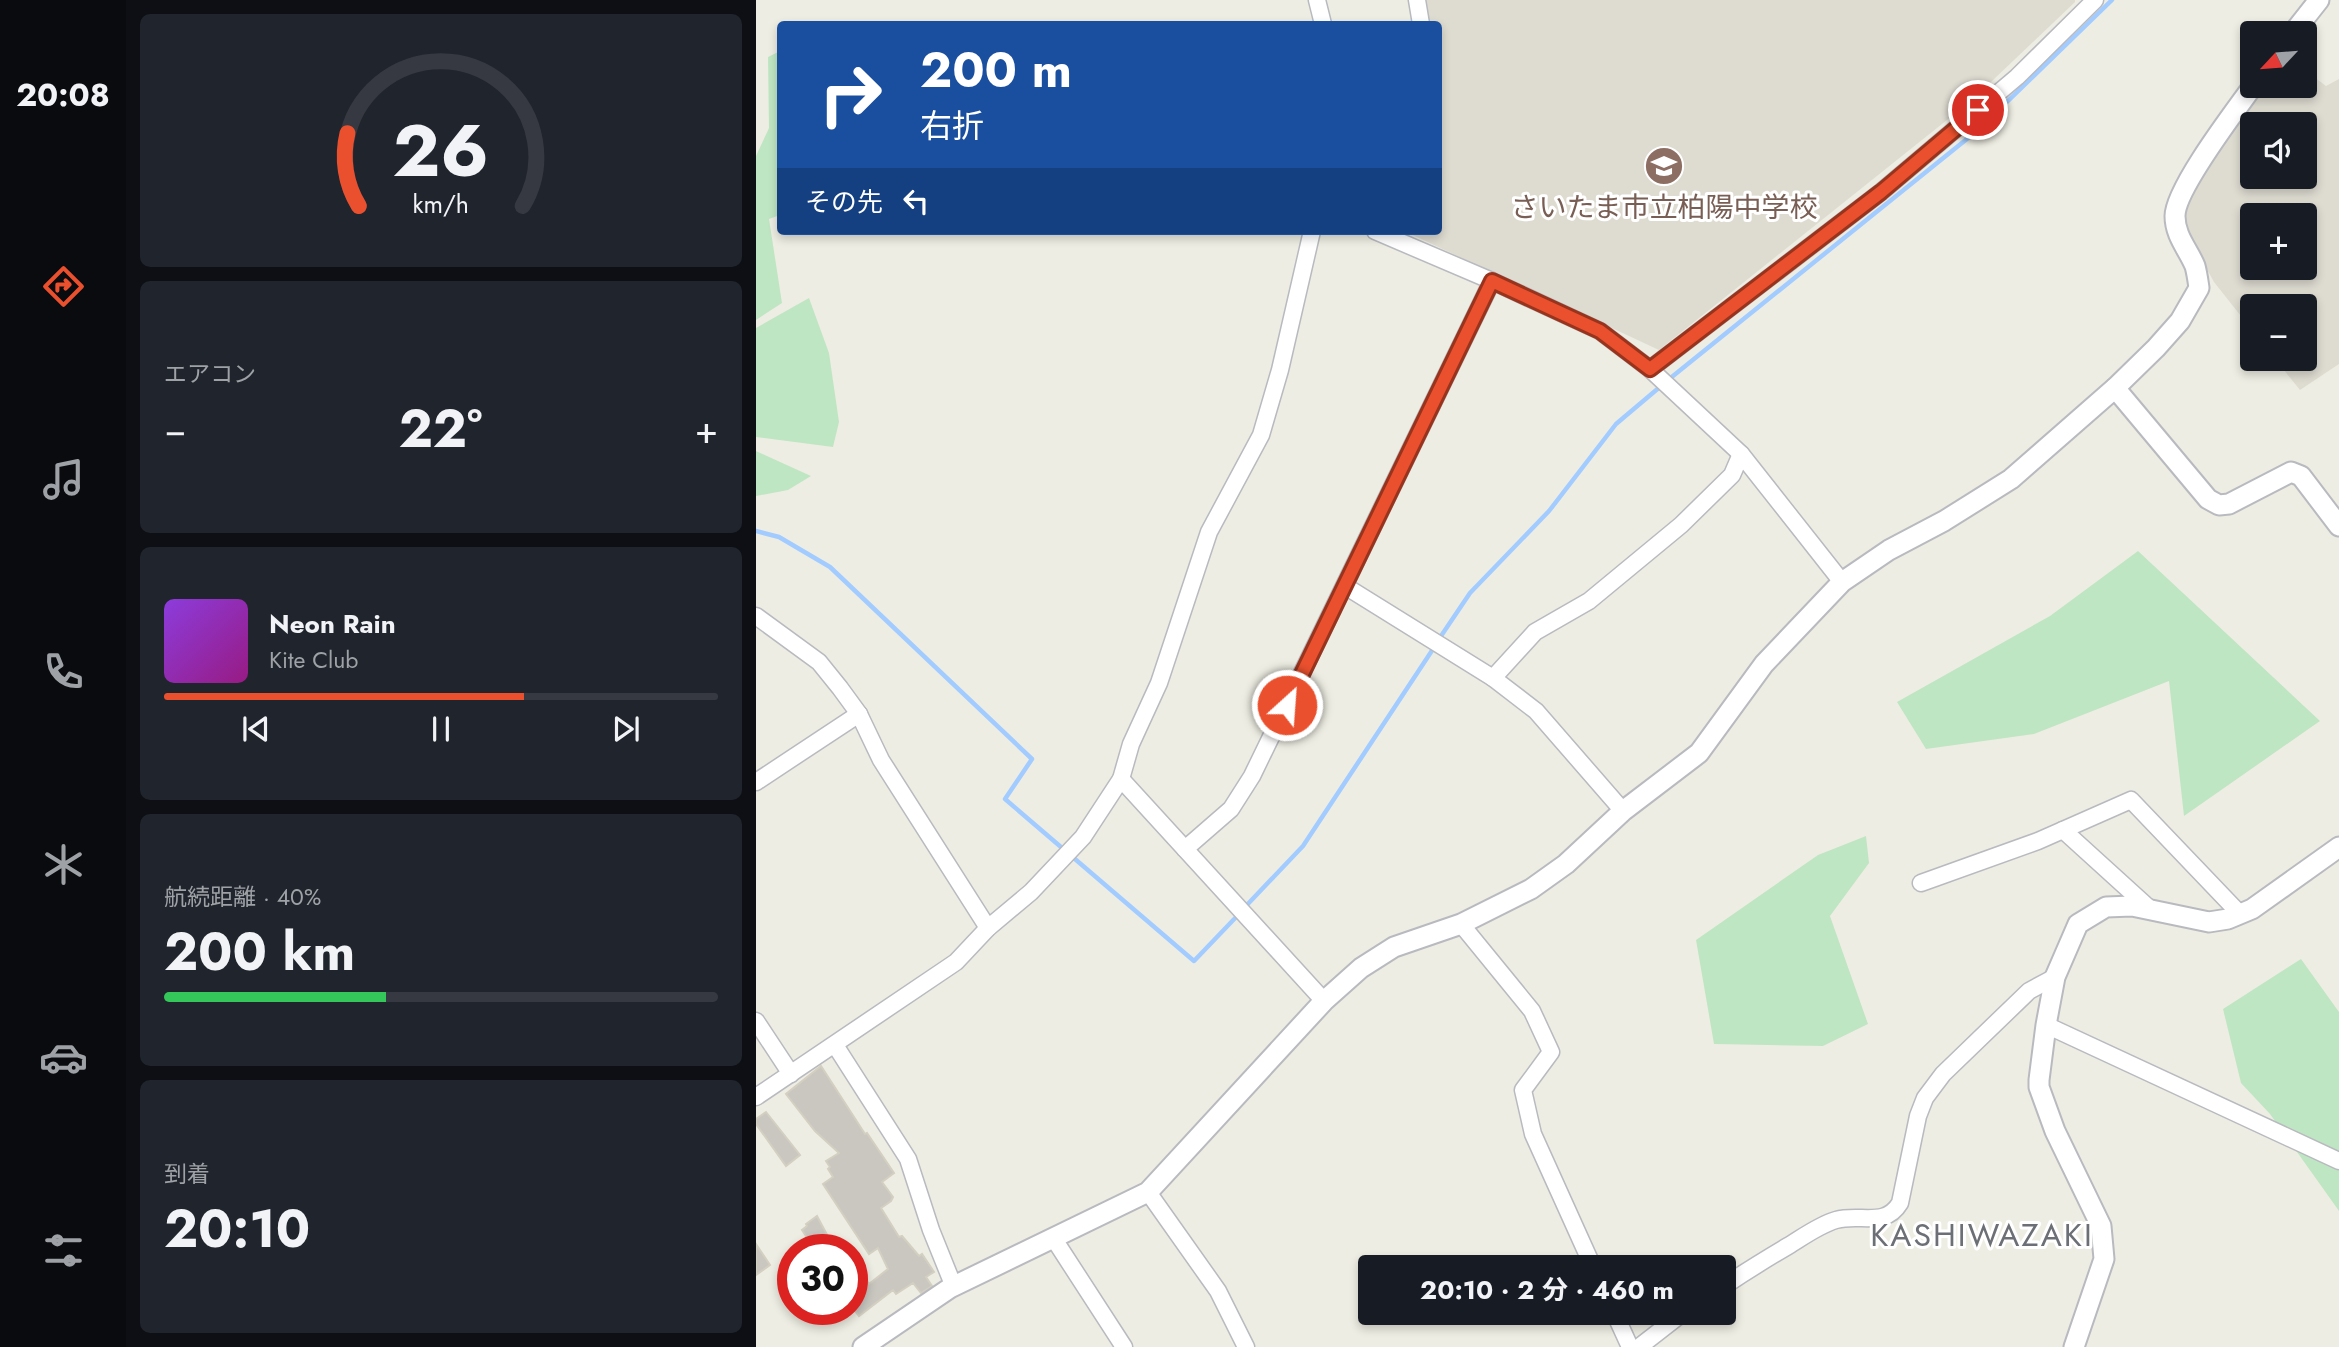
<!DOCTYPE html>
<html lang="ja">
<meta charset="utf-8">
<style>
:root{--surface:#171b24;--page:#20242c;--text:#f1f3f6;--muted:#9ea1a6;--line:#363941;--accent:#ea502d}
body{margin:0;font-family:Jost,"Noto Sans JP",sans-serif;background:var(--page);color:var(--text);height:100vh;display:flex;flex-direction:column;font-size:26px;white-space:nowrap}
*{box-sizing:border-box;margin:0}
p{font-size:23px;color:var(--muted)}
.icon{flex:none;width:38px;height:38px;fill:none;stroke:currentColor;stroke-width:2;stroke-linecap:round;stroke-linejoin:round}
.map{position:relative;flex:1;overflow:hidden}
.sheet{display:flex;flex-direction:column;gap:14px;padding:14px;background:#0d0f14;width:630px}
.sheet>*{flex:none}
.banner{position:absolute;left:21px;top:21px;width:665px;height:214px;border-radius:7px;box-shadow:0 4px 10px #0003;background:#1a4fa0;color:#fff;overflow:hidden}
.needle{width:46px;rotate:244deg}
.fabs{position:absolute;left:1484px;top:21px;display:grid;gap:14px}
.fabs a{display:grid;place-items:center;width:77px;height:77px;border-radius:7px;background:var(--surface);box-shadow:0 4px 10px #0003;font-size:35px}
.speed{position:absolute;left:21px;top:1234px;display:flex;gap:14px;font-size:35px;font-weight:700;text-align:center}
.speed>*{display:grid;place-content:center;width:91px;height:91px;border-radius:50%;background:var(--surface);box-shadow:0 4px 10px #0003;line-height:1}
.speed .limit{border:10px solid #d22;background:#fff;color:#111}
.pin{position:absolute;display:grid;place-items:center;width:60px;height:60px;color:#fff;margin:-30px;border:4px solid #fff;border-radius:50%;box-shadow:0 2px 7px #0007}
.me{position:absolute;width:77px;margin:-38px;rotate:26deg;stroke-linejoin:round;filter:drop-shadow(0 0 5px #0008)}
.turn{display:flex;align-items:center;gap:24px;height:147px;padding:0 28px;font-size:32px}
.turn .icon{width:91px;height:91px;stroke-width:2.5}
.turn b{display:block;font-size:49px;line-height:60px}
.then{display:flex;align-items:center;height:66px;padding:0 28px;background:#0003;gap:14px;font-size:26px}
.big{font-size:52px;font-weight:700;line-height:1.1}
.sheet .widget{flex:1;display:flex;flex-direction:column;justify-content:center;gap:10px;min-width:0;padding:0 24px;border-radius:10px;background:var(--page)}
.sheet .dial{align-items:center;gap:0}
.dial svg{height:182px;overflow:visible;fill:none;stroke:var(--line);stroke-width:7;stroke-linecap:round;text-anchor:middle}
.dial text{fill:var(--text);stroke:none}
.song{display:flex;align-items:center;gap:21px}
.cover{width:84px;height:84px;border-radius:10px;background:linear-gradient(135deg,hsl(270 70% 55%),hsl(310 70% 35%))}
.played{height:7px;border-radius:4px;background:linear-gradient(90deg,var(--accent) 65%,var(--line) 65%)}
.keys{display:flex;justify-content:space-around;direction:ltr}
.heat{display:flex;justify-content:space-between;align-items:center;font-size:38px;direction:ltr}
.charge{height:10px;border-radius:5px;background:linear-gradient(90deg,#34c759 40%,var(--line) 0)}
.trip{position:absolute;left:602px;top:1255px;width:378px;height:70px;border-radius:7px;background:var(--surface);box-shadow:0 4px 10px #0003;font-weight:700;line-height:70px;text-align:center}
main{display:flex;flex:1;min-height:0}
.tab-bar{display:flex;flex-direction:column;width:126px;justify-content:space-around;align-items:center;background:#090b0e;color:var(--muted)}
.tab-bar .icon{width:49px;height:49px}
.tab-bar .selected{color:var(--accent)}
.tab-bar b{font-size:32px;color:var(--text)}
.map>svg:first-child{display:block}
.education{fill:#dedcd1;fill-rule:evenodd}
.green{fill:#bfe6c3}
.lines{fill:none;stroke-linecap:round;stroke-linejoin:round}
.stream{stroke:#a2ccff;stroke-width:4.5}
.building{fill:#c9c7c0;stroke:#d3cfc1;stroke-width:2}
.minor-casing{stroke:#b8babf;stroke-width:19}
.tertiary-casing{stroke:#b8babf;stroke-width:23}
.minor{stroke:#fff;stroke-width:16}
.tertiary{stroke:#fff;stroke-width:19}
.route-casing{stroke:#98341d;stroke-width:18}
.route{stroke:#ea502d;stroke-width:12}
.labels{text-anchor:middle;stroke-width:6;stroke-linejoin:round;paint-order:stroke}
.education-label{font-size:28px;fill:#785e54;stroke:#fff}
.quarter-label{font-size:32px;letter-spacing:2px;fill:#6c7076;stroke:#fff}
</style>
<main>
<nav class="tab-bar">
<b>20:08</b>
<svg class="icon selected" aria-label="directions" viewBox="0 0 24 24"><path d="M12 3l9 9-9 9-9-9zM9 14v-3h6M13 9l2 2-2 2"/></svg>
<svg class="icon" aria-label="music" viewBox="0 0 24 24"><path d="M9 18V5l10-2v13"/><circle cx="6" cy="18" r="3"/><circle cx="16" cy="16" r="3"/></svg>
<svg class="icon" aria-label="phone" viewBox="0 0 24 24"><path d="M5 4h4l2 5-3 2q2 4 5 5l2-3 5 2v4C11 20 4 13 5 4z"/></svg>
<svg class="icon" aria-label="climate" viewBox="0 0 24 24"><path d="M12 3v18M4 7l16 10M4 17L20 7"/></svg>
<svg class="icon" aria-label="car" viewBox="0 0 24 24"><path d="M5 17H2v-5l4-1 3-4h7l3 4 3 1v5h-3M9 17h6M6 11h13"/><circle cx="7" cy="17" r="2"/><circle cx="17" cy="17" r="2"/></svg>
<svg class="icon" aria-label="filters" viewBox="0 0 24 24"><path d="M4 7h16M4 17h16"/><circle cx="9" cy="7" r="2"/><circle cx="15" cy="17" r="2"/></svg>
</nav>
<section class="sheet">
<div class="widget dial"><svg viewBox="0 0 100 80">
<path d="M14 69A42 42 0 1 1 86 69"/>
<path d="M14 69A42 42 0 0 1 9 37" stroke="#ea502d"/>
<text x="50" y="56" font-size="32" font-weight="700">26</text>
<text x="50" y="72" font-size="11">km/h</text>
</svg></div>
<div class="widget"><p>エアコン</p>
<div class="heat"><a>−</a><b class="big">22°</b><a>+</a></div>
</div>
<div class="widget">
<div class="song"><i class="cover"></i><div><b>Neon Rain</b><p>Kite Club</p></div></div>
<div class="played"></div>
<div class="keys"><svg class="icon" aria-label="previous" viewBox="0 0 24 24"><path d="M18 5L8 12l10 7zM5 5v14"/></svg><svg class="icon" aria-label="pause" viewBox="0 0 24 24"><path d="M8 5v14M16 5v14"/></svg><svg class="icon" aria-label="next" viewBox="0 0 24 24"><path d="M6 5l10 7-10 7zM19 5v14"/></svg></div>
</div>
<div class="widget"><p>航続距離 · 40%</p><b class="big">200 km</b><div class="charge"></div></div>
<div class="widget"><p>到着</p><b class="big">20:10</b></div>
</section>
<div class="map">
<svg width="1583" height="1347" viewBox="0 0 1583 1347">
<rect width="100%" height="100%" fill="#eeede3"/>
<g class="education">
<path d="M667,0H1319V2L1216,100L903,350L648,231H682V24H672Z"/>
<path d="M1549,70L1570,86L1583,79V364L1544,390L1519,359H1549V306H1496V330L1458,282L1424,220L1432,192L1505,86H1549ZM1496,124H1549V177H1496ZM1496,215H1549V268H1496Z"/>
</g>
<g class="green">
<path d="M24,51V215L13,219L26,303L0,320V156L13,128L12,57Z"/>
<path d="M53,298L73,353L83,422L77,447L0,437V328Z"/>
<path d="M0,451L55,476L32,490L0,496Z"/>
<path d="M1382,551L1564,721L1428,816L1413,681L1278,734L1170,749L1141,702L1294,616Z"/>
<path d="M1110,836L1113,863L1074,916L1112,1024L1067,1046L958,1044L940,940L1062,855Z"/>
<path d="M1545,959L1583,1012V1211L1514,1114L1485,1083L1467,1009Z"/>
</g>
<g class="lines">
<g class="stream">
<path d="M912,380L1222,130L1356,0"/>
<path d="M0,531L23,537L74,567L276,759L249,799L438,961L483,914"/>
<path d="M683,639L714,593L793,511L860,424L905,386"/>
<path d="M489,907L547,846L679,646"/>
</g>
</g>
<g class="building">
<path d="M65,1066L109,1134L111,1133L138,1173L126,1182L137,1197L135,1201L125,1208L143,1237L146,1236L163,1256L166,1254L178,1272L170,1277L176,1286L165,1293L157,1283L140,1294L137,1290L103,1316L96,1307V1282L107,1274L113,1284L132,1269L122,1248L113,1254L67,1184L77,1177L72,1169L74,1167L70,1161L83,1153L59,1131L30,1094Z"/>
<path d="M10,1112L44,1155L30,1166L0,1124V1119Z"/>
<path d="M61,1216L76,1244L80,1250H59L46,1230L51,1226L50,1224Z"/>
<path d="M0,1244L14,1265L0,1275Z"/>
</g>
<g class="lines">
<g class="minor-casing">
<g id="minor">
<path d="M561,0L567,24"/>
<path d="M661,0L665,24"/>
<path d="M619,231L736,281L844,331L894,369L985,454L1086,582"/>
<path d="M894,369L1125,192L1261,77L1339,0"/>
<path d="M589,586L737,678L780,711L867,811"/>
<path d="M0,616L63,662L84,688L103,714L125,760L232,928"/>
<path d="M737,678L779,632L833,601L925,525L976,475L985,454"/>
<path d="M365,779L568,1001"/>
<path d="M0,782L103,714"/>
<path d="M1307,830L1394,909"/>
<path d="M429,849L475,809L496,776L736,281"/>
<path d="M1165,883L1282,841L1375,800L1484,914"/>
<path d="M705,924L776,1011L795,1052L767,1090L777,1134L837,1267"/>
<path d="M0,1021L35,1074"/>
<path d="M1290,1025L1583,1161"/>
<path d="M79,1045L152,1159L175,1230L198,1287"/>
<path d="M0,1097L200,962L232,928L275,892L327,837L365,779L375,744L403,683L453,532L505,435L524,370L556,231"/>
<path d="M392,1192L462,1291L490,1347"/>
<path d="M298,1239L368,1347"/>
<path d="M968,1286C989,1272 1010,1259 1032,1246C1047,1237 1063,1225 1080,1220C1104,1213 1129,1228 1144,1203L1162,1116L1169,1098L1187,1074L1273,991L1299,977"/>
<path d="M858,1312L874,1347"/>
<path d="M883,1347L928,1312"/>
</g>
</g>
<g class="tertiary-casing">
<g id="tertiary">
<path d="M1537,33L1563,0"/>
<path d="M1359,388L1452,499L1463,505L1473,504L1535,472L1545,476L1583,526"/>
<path d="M107,1347L194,1288L392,1192L568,1001L605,968L638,947L705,924L775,889L810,864L867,811L943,753L1008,664L1086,582L1133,550L1188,521L1255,479L1359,388L1400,348L1424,321L1443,288C1442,281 1441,273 1439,266C1432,249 1419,236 1419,216C1419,189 1479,111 1497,86"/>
<path d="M1318,1347L1348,1259L1345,1226L1299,1131L1283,1087V1080L1290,1025L1299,977L1322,924L1350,907L1376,906L1453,922L1472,919L1496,909L1583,847"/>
</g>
</g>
<use href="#minor" class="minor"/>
<use href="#tertiary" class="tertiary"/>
</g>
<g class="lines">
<g class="route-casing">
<path id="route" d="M531,705L736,281L844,331L894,369L1125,192L1222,110"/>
</g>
<use href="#route" class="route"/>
</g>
<defs>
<g id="school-disc" transform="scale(2.0125)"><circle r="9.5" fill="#8d6e63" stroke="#fff"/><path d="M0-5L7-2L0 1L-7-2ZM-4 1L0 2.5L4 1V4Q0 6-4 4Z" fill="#fff"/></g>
</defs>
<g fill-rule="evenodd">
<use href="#school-disc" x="908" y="166"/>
</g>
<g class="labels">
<g class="education-label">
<text x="908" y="217">さいたま市立柏陽中学校</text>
</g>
<g class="quarter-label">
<text x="1226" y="1246">KASHIWAZAKI</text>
</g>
</g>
</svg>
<div class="fabs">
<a><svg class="needle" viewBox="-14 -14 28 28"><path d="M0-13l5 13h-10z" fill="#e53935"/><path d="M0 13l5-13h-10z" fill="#9ea1a6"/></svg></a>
<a><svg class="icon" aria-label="sound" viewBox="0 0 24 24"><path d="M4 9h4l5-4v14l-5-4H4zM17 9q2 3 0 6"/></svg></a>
<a>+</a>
<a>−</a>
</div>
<div class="speed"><div class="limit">30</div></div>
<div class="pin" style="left:1222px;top:110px;background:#d93025"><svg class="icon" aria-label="arrive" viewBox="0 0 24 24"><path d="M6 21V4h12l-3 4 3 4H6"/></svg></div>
<svg class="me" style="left:531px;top:705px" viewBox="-20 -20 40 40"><circle r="17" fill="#ea502d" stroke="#fff" stroke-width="3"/><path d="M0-11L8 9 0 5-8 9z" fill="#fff"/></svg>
<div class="trip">20:10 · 2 分 · 460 m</div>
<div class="banner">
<div class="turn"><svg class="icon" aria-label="right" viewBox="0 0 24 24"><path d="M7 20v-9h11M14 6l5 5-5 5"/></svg><div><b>200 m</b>右折</div></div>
<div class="then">その先<svg class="icon" aria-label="left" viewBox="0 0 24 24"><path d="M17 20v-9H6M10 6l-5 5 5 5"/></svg></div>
</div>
</div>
</main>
